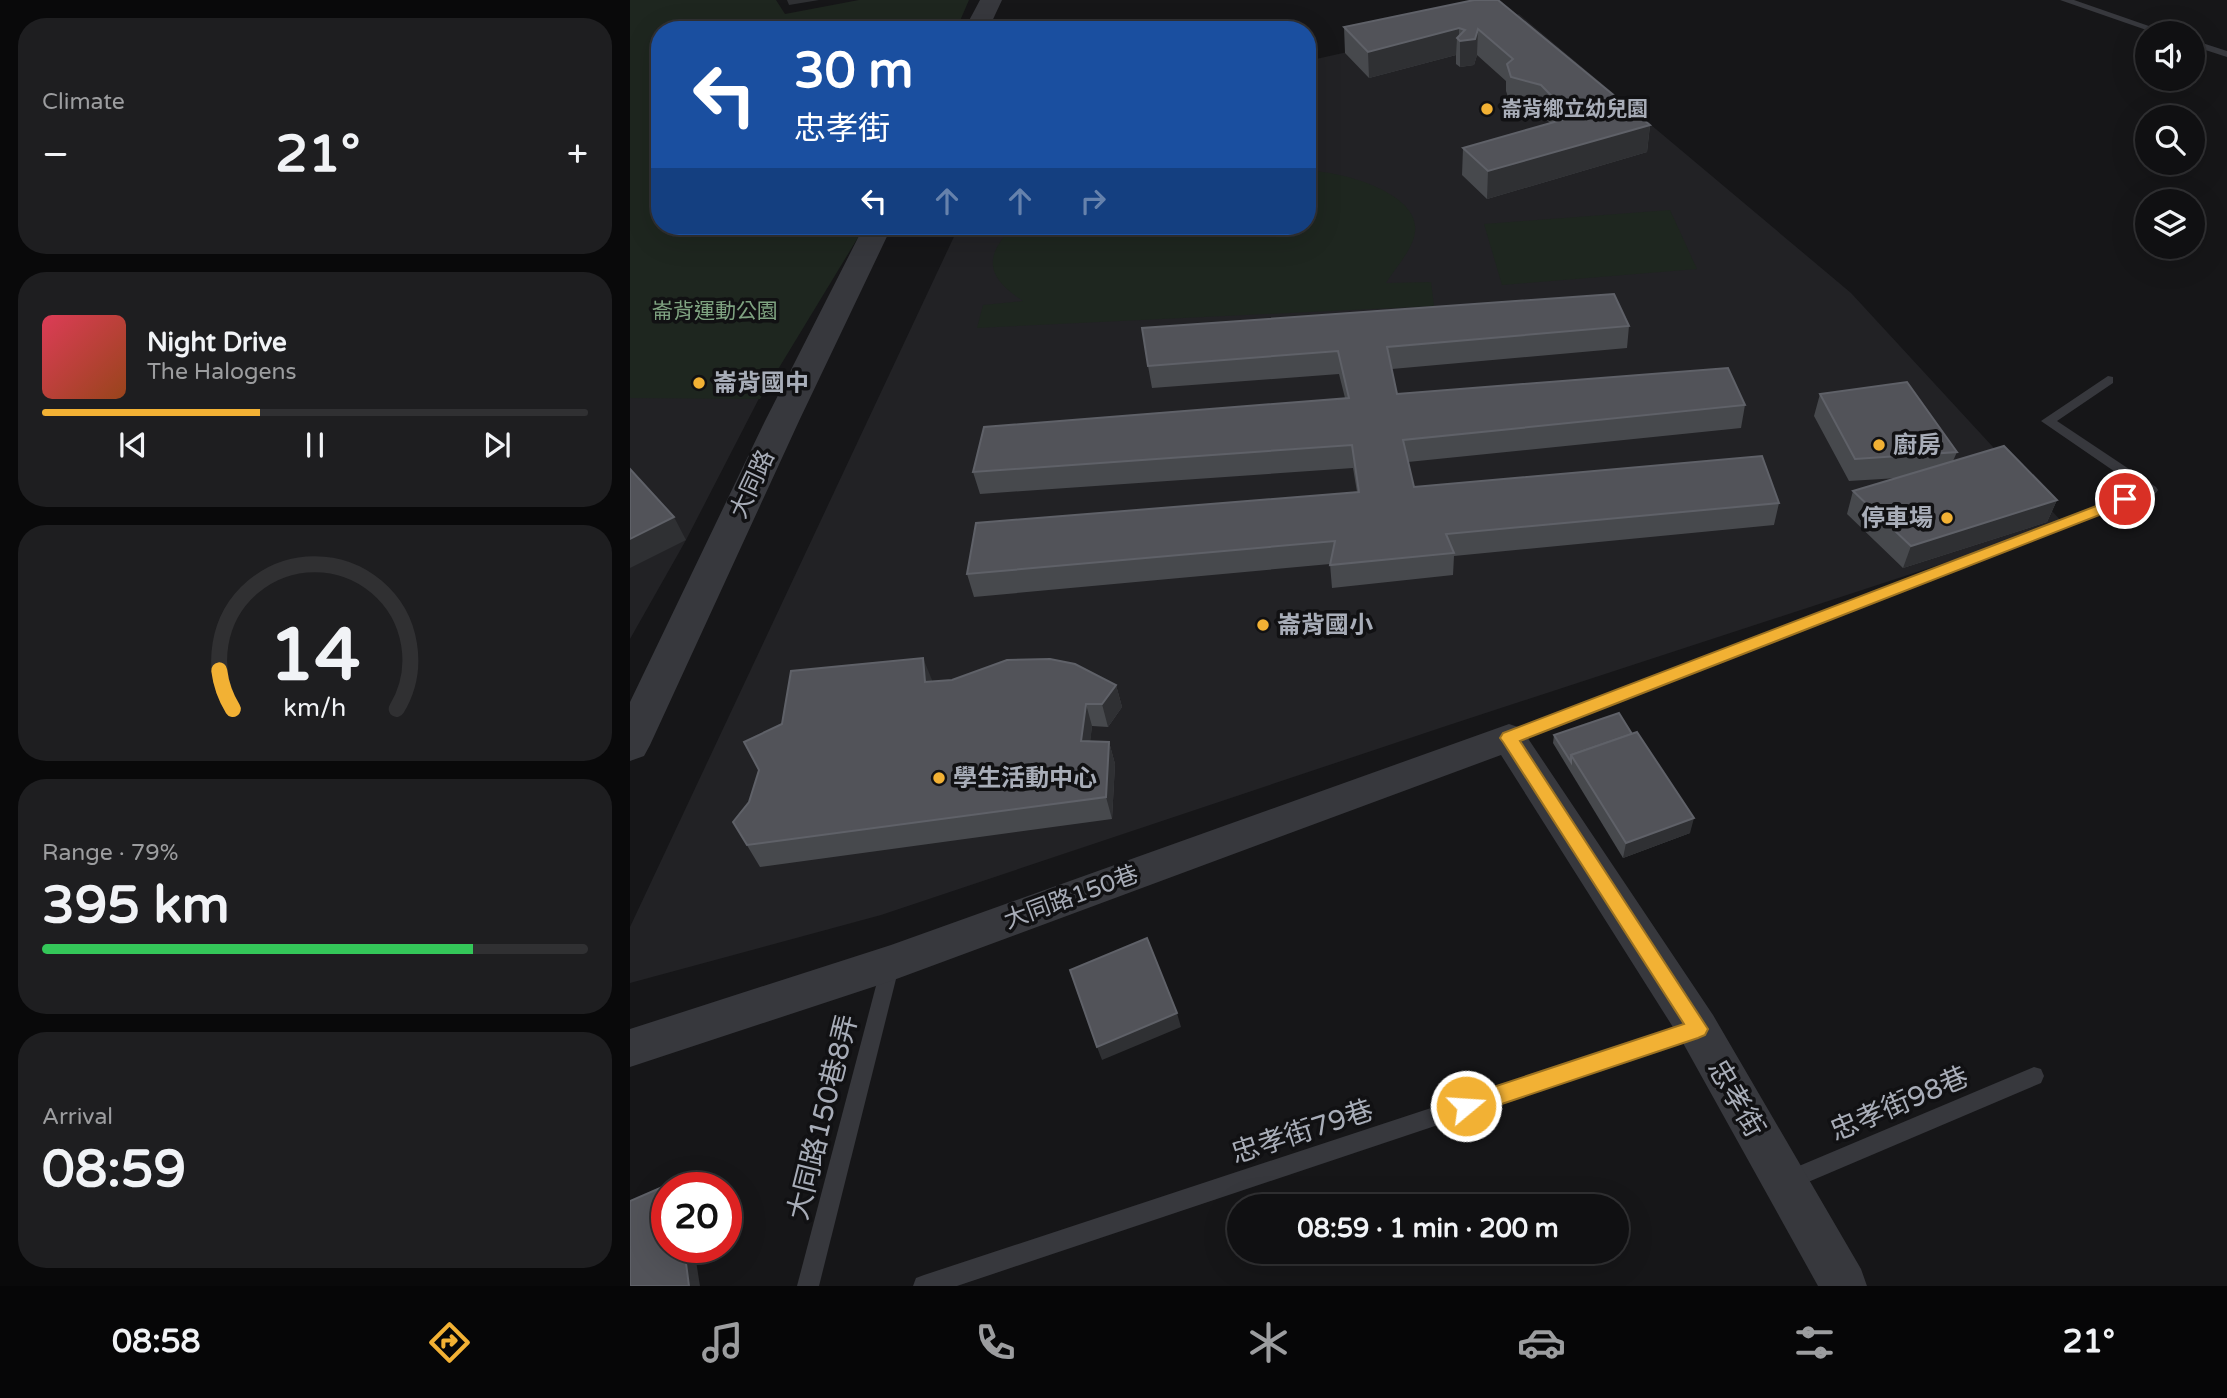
<!DOCTYPE html>
<meta charset="utf-8">
<style>
:root{--surface:#101012;--page:#1e1e20;--text:#f1f3f6;--muted:#9c9d9f;--line:#303032;--accent:#f2b134}
body{margin:0;font-family:"Varela Round","Noto Sans TC",sans-serif;background:var(--page);color:var(--text);height:100vh;display:flex;flex-direction:column;font-size:26px;white-space:nowrap}
*{box-sizing:border-box;margin:0}
p{font-size:23px;color:var(--muted)}
.icon{flex:none;width:38px;height:38px;fill:none;stroke:currentColor;stroke-width:2;stroke-linecap:round;stroke-linejoin:round}
.map{position:relative;flex:1;overflow:hidden}
.details{display:flex;flex-direction:column;gap:18px;padding:18px;background:#09090a;width:630px}
.details>*{flex:none}
.banner{position:absolute;left:21px;top:21px;width:665px;height:214px;border-radius:28px;box-shadow:0 7px 28px #0002,0 0 0 2px var(--line);background:#1a4fa0;color:#fff;overflow:hidden}
.tools{position:absolute;left:1505px;top:21px;display:grid;gap:14px}
.tools a{display:grid;place-items:center;width:70px;height:70px;border-radius:50%;background:var(--surface);box-shadow:0 7px 28px #0002,0 0 0 2px var(--line);font-size:35px}
.speed{position:absolute;left:21px;top:1172px;display:flex;gap:14px;font-size:35px;font-weight:700;text-align:center}
.speed>*{display:grid;place-content:center;width:91px;height:91px;border-radius:50%;background:var(--surface);box-shadow:0 7px 28px #0002,0 0 0 2px var(--line);line-height:1}
.speed .limit{border:10px solid #d22;background:#fff;color:#111}
.pin{position:absolute;display:grid;place-items:center;width:60px;height:60px;color:#fff;margin:-30px;border:4px solid #fff;border-radius:50%;box-shadow:0 2px 7px #0007}
.me{position:absolute;width:77px;margin:-38px;rotate:72deg;stroke-linejoin:round;filter:drop-shadow(0 0 5px #0008)}
.turn{display:flex;align-items:center;gap:24px;height:147px;padding:0 28px;font-size:32px}
.turn .icon{width:91px;height:91px;stroke-width:2.5}
.turn b{display:block;font-size:49px;line-height:60px}
.lanes{display:flex;align-items:center;height:66px;padding:0 28px;background:#0003;justify-content:center;gap:35px;direction:ltr}
.lanes .off{opacity:.35}
.big{font-size:52px;font-weight:700;line-height:1.1}
.details .tile{flex:1;display:flex;flex-direction:column;justify-content:center;gap:10px;min-width:0;padding:0 24px;border-radius:28px;background:var(--page)}
.details .dial{align-items:center;gap:0}
.dial svg{height:182px;overflow:visible;fill:none;stroke:var(--line);stroke-width:7;stroke-linecap:round;text-anchor:middle}
.dial text{fill:var(--text);stroke:none}
.song{display:flex;align-items:center;gap:21px}
.cover{width:84px;height:84px;border-radius:10px;background:linear-gradient(135deg,hsl(350 70% 55%),hsl(20 70% 35%))}
.played{height:7px;border-radius:4px;background:linear-gradient(90deg,var(--accent) 40%,var(--line) 40%)}
.keys{display:flex;justify-content:space-around;direction:ltr}
.heat{display:flex;justify-content:space-between;align-items:center;font-size:38px;direction:ltr}
.charge{height:10px;border-radius:5px;background:linear-gradient(90deg,#34c759 79%,var(--line) 0)}
.trip{position:absolute;left:597px;top:1194px;width:402px;height:70px;border-radius:35px;background:var(--surface);box-shadow:0 7px 28px #0002,0 0 0 2px var(--line);font-weight:700;line-height:70px;text-align:center}
.tab-bar{display:flex;height:112px;justify-content:space-around;align-items:center;background:#060607;color:var(--muted)}
.tab-bar .icon{width:49px;height:49px}
.tab-bar .current{color:var(--accent)}
.tab-bar b{font-size:32px;color:var(--text)}
main{display:flex;flex:1;min-height:0}
.map>svg:first-child{display:block}
.built{fill:#222225}
.green{fill:#1e261f}
.lines{fill:none;stroke-linecap:round;stroke-linejoin:round}
.service{fill:#37383d;fill-rule:evenodd}
.minor{fill:#37383d;fill-rule:evenodd}
.tertiary{fill:#37383d;fill-rule:evenodd}
.wall{fill:#47494d}
.shaded-wall{fill:#2f3033}
.building{fill:#525359;stroke:#5f6168;stroke-width:2}
.route{fill:#f2b134;stroke:#9d7322;stroke-width:2}
.poi-dot{fill:#f2b134;stroke:#111113;stroke-width:2.5}
.labels{text-anchor:middle;stroke-width:7;stroke-linejoin:round;paint-order:stroke}
.far-poi-label{font-size:21px;font-weight:bold;fill:#a8adb8;stroke:#111113;text-anchor:start}
.far-park-label{font-size:21px;fill:#7fa381;stroke:#111113}
.poi-label{font-size:24px;font-weight:bold;fill:#a8adb8;stroke:#111113;text-anchor:start}
.street-label{font-size:24px;fill:#a8adb8;stroke:#111113}
.near-street-label{font-size:28px;fill:#a8adb8;stroke:#111113}
</style>
<main>
<section class="details">
<div class="tile"><p>Climate</p>
<div class="heat"><a>−</a><b class="big">21°</b><a>+</a></div>
</div>
<div class="tile">
<div class="song"><i class="cover"></i><div><b>Night Drive</b><p>The Halogens</p></div></div>
<div class="played"></div>
<div class="keys"><svg class="icon" aria-label="previous" viewBox="0 0 24 24"><path d="M18 5L8 12l10 7zM5 5v14"/></svg><svg class="icon" aria-label="pause" viewBox="0 0 24 24"><path d="M8 5v14M16 5v14"/></svg><svg class="icon" aria-label="next" viewBox="0 0 24 24"><path d="M6 5l10 7-10 7zM19 5v14"/></svg></div>
</div>
<div class="tile dial"><svg viewBox="0 0 100 80">
<path d="M14 69A42 42 0 1 1 86 69"/>
<path d="M14 69A42 42 0 0 1 8 52" stroke="#f2b134"/>
<text x="50" y="56" font-size="32" font-weight="700">14</text>
<text x="50" y="72" font-size="11">km/h</text>
</svg></div>
<div class="tile"><p>Range · 79%</p><b class="big">395 km</b><div class="charge"></div></div>
<div class="tile"><p>Arrival</p><b class="big">08:59</b></div>
</section>
<div class="map">
<svg width="1597" height="1286" viewBox="0 0 1597 1286">
<rect width="100%" height="100%" fill="#161618"/>
<g class="built">
<path d="M0,0L30,30V226H218L56,540L0,639Z"/>
<path d="M889,14L1221,293L1434,524L816,726L251,915L0,983V927L329,226H677V61Z"/>
</g>
<g class="green">
<path d="M0,0H146L155,14L229,0H339L326,30H30V226H235L130,399L0,398Z"/>
<path d="M677,171C707,170 791,192 785,232C783,250 765,268 756,283L801,282L804,306L347,328L353,305L393,301C357,278 352,257 384,226H677Z"/>
<path d="M1040,210L1067,269L872,285L854,224Z"/>
</g>
<g class="lines">
<g class="service">
<path d="M1430,0H1444L1539,33H1525Z"/>
<path d="M1563,40L1597,51V57L1563,46Z"/>
<path d="M1478,376L1483,377V383L1427,421L1526,487L1528,490L1526,493L885,743H873L871,738L873,733L1510,489L1411,421Z"/>
<path d="M261,955L268,957L270,963L189,1286H167L252,963L254,957Z"/>
<path d="M1068,1020L1075,1023L1078,1029L1075,1035L1068,1038L327,1286H283L286,1278L294,1275Z"/>
<path d="M1404,1067L1411,1069L1414,1076L1411,1083L1157,1191L1150,1188L1146,1181L1150,1174Z"/>
</g>
<path class="minor" d="M879,724L891,728L1083,1015L1231,1269L1237,1286H1188L1053,1043L871,755L261,981L0,1067V1029L261,945Z"/>
<g class="tertiary">
<path d="M350,0H372L358,30H334Z"/>
<path d="M234,226H262L169,421L20,745L14,756L0,761V702L135,421Z"/>
</g>
</g>
<g class="wall">
<path d="M844,0L1020,125L1017,152L857,199L832,175L833,148L920,123L909,112L880,103L876,91V81L847,55L844,65L830,67L826,64V55L739,78L715,53L714,27Z"/>
<path d="M999,326L997,348L762,369L767,394L1115,405L1111,428L778,462L784,487L1149,503L1144,525L824,556L823,575L702,588L700,564L344,597L337,574L727,492L723,468L350,494L343,472L715,398L709,374L522,388L518,366Z"/>
<path d="M1190,394L1327,452L1323,461L1427,500L1417,522L1273,568L1217,514L1223,491L1268,478L1219,481L1184,416Z"/>
<path d="M302,680V682L486,685L492,707L478,727L462,726L460,741L479,742L485,764L482,819L130,867L103,822L119,802Z"/>
<path d="M924,735L1060,833L993,858L923,743Z"/>
</g>
<g class="shaded-wall">
<path d="M157,0H189L159,5Z"/>
<path d="M829,28V40L827,38L826,55L739,78L738,52Z"/>
<path d="M848,29L847,55L844,65L830,67V41Z"/>
<path d="M1020,125L1017,152L857,199L858,171Z"/>
<path d="M1427,500L1417,522L1273,568L1281,546Z"/>
<path d="M44,517L56,540L0,568V539Z"/>
<path d="M293,658L302,680L304,704L295,682Z"/>
<path d="M486,685L492,707L478,727L472,704Z"/>
<path d="M456,704L462,726L458,763L451,741Z"/>
<path d="M479,742L485,764L482,819L476,797Z"/>
<path d="M1064,818L1060,833L993,858L996,843Z"/>
<path d="M547,1013L551,1027L472,1060L467,1047Z"/>
<path d="M54,1248H64L70,1286H59Z"/>
</g>
<g class="building">
<path d="M844,0H868L1020,125L858,171L833,148L942,117L911,85L881,77L877,64L883,59L848,29L845,39L830,41L827,38L835,30L829,28L738,52L714,27Z"/>
<path d="M984,294L999,326L757,347L767,394L1098,368L1115,405L773,440L784,487L1132,456L1149,503L816,534L824,553L700,565L705,541L337,574L346,523L729,492L722,445L343,472L354,427L719,398L708,351L518,366L512,328Z"/>
<path d="M1277,382L1327,452L1225,459L1190,394Z"/>
<path d="M1374,446L1427,500L1281,546L1223,491Z"/>
<path d="M0,469L44,517L0,539Z"/>
<path d="M293,658L295,682L322,680L377,660L420,659L445,664L486,685L472,704H456L451,741L479,742L476,797L117,845L103,822L119,802L129,770L114,742L152,724L161,671Z"/>
<path d="M989,713L1002,734L941,755V762L924,735Z"/>
<path d="M1007,732L1064,818L996,843L941,755Z"/>
<path d="M517,938L547,1013L467,1047L440,970Z"/>
<path d="M44,1182L45,1188H37V1248H54L59,1286H0V1201Z"/>
</g>
<path class="route" d="M1495,495L1500,496L1502,499L1500,503L890,741L1078,1029L1075,1035L1068,1038L836,1116L828,1113L825,1106L828,1099L836,1096L1054,1024L873,742L870,738L873,733Z"/>
<g class="poi-dot">
<circle cx="857" cy="109" r="7"/>
<circle cx="69" cy="383" r="7"/>
<circle cx="1249" cy="445" r="7"/>
<circle cx="1317" cy="518" r="7"/>
<circle cx="633" cy="625" r="7"/>
<circle cx="309" cy="778" r="7"/>
</g>
<g class="labels">
<g class="far-poi-label">
<text x="871" y="116">崙背鄉立幼兒園</text>
</g>
<g class="far-park-label">
<text x="85" y="318">崙背運動公園</text>
</g>
<g class="poi-label">
<text x="83" y="391">崙背國中</text>
<text x="1263" y="453">廚房</text>
<text x="1303" y="526" text-anchor="end">停車場</text>
<text x="647" y="633">崙背國小</text>
<text x="323" y="786">學生活動中心</text>
</g>
<g class="street-label">
<text transform="translate(122 484) rotate(-65)" y="8">大同路</text>
<text transform="translate(441 897) rotate(-20)" y="8">大同路150巷</text>
</g>
<g class="near-street-label">
<text transform="translate(1107 1098) rotate(60)" y="10">忠孝街</text>
<text transform="translate(1269 1103) rotate(-23)" y="10">忠孝街98巷</text>
<text transform="translate(192 1117) rotate(-76)" y="10">大同路150巷8弄</text>
<text transform="translate(672 1131) rotate(-18)" y="10">忠孝街79巷</text>
</g>
</g>
</svg>
<div class="tools">
<a><svg class="icon" aria-label="sound" viewBox="0 0 24 24"><path d="M4 9h4l5-4v14l-5-4H4zM17 9q2 3 0 6"/></svg></a>
<a><svg class="icon" aria-label="search" viewBox="0 0 24 24"><circle cx="10" cy="10" r="6"/><path d="M15 15l6 6"/></svg></a>
<a><svg class="icon" aria-label="layers" viewBox="0 0 24 24"><path d="M12 4l9 5-9 5-9-5zM3 14l9 5 9-5"/></svg></a>
</div>
<div class="speed"><div class="limit">20</div></div>
<div class="pin" style="left:1495px;top:499px;background:#d93025"><svg class="icon" aria-label="arrive" viewBox="0 0 24 24"><path d="M6 21V4h12l-3 4 3 4H6"/></svg></div>
<svg class="me" style="left:836px;top:1106px" viewBox="-20 -20 40 40"><circle r="17" fill="#f2b134" stroke="#fff" stroke-width="3"/><path d="M0-11L8 9 0 5-8 9z" fill="#fff"/></svg>
<div class="trip">08:59 · 1 min · 200 m</div>
<div class="banner">
<div class="turn"><svg class="icon" aria-label="left" viewBox="0 0 24 24"><path d="M17 20v-9H6M10 6l-5 5 5 5"/></svg><div><b>30 m</b>忠孝街</div></div>
<div class="lanes"><svg class="icon" aria-label="left" viewBox="0 0 24 24"><path d="M17 20v-9H6M10 6l-5 5 5 5"/></svg><svg class="icon off" aria-label="ahead" viewBox="0 0 24 24"><path d="M12 20V5M6 11l6-6 6 6"/></svg><svg class="icon off" aria-label="ahead" viewBox="0 0 24 24"><path d="M12 20V5M6 11l6-6 6 6"/></svg><svg class="icon off" aria-label="right" viewBox="0 0 24 24"><path d="M7 20v-9h11M14 6l5 5-5 5"/></svg></div>
</div>
</div>
</main>
<nav class="tab-bar">
<b>08:58</b>
<svg class="icon current" aria-label="directions" viewBox="0 0 24 24"><path d="M12 3l9 9-9 9-9-9zM9 14v-3h6M13 9l2 2-2 2"/></svg>
<svg class="icon" aria-label="music" viewBox="0 0 24 24"><path d="M9 18V5l10-2v13"/><circle cx="6" cy="18" r="3"/><circle cx="16" cy="16" r="3"/></svg>
<svg class="icon" aria-label="phone" viewBox="0 0 24 24"><path d="M5 4h4l2 5-3 2q2 4 5 5l2-3 5 2v4C11 20 4 13 5 4z"/></svg>
<svg class="icon" aria-label="climate" viewBox="0 0 24 24"><path d="M12 3v18M4 7l16 10M4 17L20 7"/></svg>
<svg class="icon" aria-label="car" viewBox="0 0 24 24"><path d="M5 17H2v-5l4-1 3-4h7l3 4 3 1v5h-3M9 17h6M6 11h13"/><circle cx="7" cy="17" r="2"/><circle cx="17" cy="17" r="2"/></svg>
<svg class="icon" aria-label="filters" viewBox="0 0 24 24"><path d="M4 7h16M4 17h16"/><circle cx="9" cy="7" r="2"/><circle cx="15" cy="17" r="2"/></svg>
<b>21°</b>
</nav>
